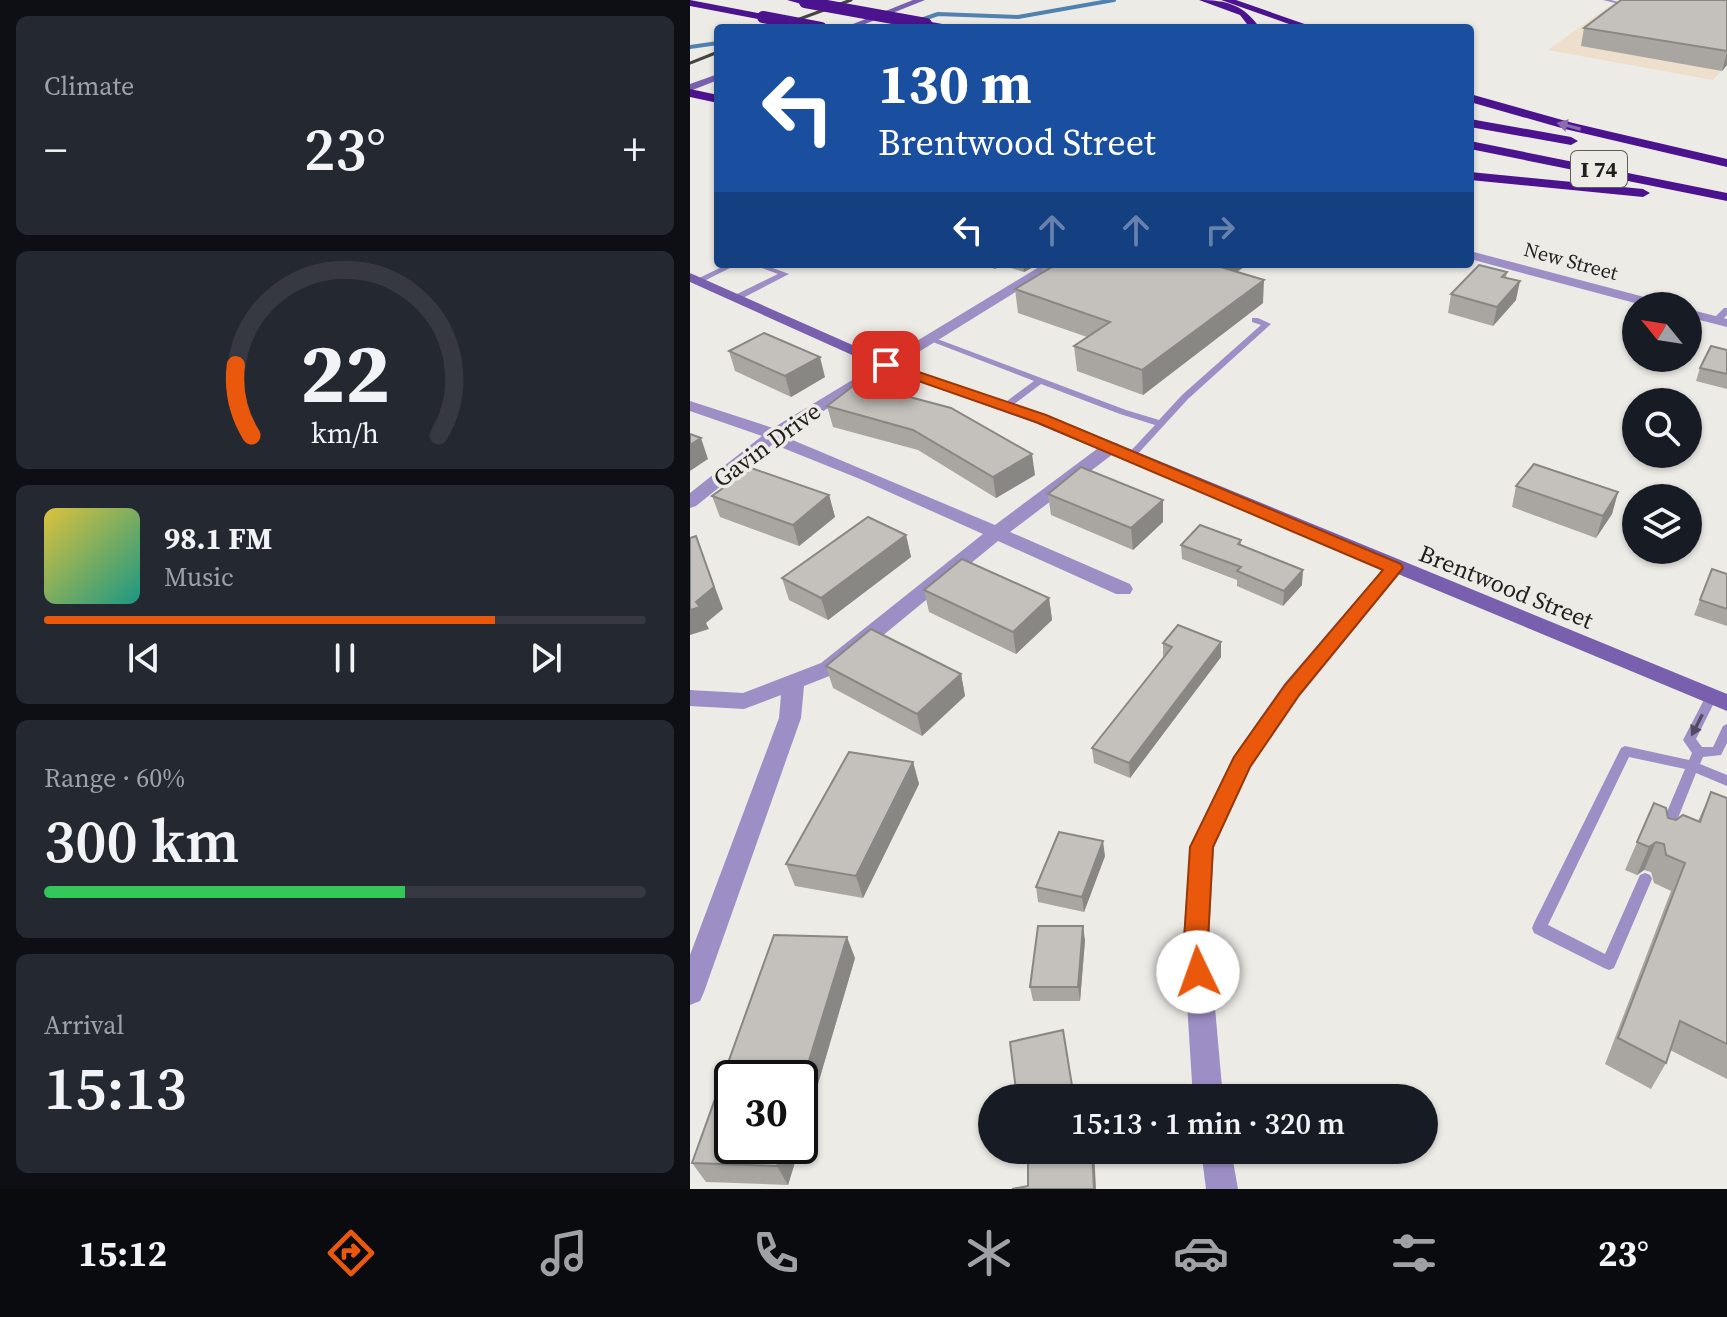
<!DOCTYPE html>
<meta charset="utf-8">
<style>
:root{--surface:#171b24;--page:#242831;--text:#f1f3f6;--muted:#9ea1a6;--line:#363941;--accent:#ea580c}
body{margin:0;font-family:"Source Serif 4",serif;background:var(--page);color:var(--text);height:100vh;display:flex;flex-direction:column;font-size:30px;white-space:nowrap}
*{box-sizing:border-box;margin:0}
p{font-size:26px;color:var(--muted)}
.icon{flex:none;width:44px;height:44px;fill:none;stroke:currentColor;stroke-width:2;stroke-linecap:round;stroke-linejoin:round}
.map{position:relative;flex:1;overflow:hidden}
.sheet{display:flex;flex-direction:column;gap:16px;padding:16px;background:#0d0f14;width:690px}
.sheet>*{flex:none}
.top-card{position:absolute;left:24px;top:24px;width:760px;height:244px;border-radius:8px;box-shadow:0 2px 6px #0004;background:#1a4fa0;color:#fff;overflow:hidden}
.needle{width:52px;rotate:300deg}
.tools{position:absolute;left:932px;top:292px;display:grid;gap:16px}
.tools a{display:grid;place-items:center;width:80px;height:80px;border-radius:50%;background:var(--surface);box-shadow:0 2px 6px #0004;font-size:40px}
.speed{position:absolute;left:24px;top:1060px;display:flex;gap:16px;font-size:40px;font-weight:700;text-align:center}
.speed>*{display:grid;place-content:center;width:104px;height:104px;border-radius:50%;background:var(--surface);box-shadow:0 2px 6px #0004;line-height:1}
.speed .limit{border:4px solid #111;border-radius:12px;background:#fff;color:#111}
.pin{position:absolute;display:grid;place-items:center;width:68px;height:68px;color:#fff;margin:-34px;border-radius:16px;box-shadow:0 4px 12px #0006}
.me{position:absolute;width:88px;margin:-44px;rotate:357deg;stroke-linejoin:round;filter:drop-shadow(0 0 6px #0008)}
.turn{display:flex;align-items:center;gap:28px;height:168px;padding:0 32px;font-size:36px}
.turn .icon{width:104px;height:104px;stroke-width:2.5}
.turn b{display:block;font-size:56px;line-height:68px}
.lanes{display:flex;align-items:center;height:76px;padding:0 32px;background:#0003;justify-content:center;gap:40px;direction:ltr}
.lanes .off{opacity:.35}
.big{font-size:60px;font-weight:600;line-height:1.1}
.sheet .card{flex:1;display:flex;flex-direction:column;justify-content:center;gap:12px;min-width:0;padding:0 28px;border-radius:12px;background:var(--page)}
.sheet .dial{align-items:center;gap:0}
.dial svg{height:208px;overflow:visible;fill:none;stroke:var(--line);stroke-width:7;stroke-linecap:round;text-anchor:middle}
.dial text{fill:var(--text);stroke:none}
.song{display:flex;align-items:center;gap:24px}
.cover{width:96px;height:96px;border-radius:12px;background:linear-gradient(135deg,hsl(50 70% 55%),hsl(170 70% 35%))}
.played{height:8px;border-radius:4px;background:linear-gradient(90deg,var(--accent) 75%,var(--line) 75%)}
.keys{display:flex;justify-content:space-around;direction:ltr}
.heat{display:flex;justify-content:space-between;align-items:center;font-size:44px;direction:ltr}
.charge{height:12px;border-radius:6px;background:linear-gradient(90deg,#34c759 60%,var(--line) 0)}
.trip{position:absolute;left:288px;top:1084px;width:460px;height:80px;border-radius:40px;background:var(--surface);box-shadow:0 2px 6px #0004;font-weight:600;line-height:80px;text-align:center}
.tab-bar{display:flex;height:128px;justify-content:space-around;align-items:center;background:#090b0e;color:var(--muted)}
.tab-bar .icon{width:56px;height:56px}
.tab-bar .active{color:var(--accent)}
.tab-bar b{font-size:36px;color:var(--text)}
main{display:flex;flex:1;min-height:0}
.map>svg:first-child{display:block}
.industrial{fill:#eddfcc}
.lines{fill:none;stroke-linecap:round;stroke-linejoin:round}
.stream{stroke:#5082af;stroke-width:4}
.lane{fill:#9d8ec5;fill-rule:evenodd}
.street{fill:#9d8ec5;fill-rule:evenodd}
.secondary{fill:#7860af;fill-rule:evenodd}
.highway{fill:#4b148e;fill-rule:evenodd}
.rail{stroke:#454442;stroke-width:3}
.highway-bridge{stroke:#4b148e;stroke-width:12}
.wall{fill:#a9a6a2}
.shaded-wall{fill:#898784}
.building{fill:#c4c1bc;stroke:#898784;stroke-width:2}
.oneway{fill:#8c6ab1}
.oneway2{fill:#524b61}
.route{fill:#ea580c;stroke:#983908;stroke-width:2}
.labels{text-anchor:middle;stroke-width:7;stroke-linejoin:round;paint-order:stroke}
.far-street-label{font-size:20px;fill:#201f1e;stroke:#edebe6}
.shield{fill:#edebe6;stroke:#5e5c5a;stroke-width:2}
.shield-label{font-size:22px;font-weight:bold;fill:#201f1e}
.street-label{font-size:24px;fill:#201f1e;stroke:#edebe6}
</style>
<main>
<section class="sheet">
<div class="card"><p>Climate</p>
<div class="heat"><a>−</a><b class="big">23°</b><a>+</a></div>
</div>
<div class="card dial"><svg viewBox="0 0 100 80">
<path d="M14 69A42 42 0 1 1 86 69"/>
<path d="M14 69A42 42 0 0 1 8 42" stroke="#ea580c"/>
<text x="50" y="56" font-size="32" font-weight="700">22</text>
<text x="50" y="72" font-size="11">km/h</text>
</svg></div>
<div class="card">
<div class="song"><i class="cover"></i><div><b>98.1 FM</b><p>Music</p></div></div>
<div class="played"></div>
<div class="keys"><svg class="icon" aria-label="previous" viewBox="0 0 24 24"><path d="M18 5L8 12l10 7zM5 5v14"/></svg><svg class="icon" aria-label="pause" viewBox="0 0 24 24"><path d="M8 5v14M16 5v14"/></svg><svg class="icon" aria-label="next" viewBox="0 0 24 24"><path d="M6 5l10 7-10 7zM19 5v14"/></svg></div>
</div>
<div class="card"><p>Range · 60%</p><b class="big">300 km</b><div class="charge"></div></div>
<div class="card"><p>Arrival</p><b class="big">15:13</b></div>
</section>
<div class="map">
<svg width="1037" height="1189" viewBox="0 0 1037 1189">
<rect width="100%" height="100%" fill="#edebe6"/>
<path class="industrial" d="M919,6L951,11L1037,65L1023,80L858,50Z"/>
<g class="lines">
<g class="stream">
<path d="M208,28L248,14L328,17L424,0"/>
<path d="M0,47L28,43"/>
</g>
<g class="lane">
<path d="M913,0H921L943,6L941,7Z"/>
<path d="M38,264H48L12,282L5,280Z"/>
<path d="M61,264H72L99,274L51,299H45V295L88,274Z"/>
<path d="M1034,308H1037V315L1030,322H1024V318Z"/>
<path d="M562,318H568L581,324L498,399L444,458L441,459L436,456L465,425L430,414L351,384L319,408H313V404L344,381L235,339L236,337H242L436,410L469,420L492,395L571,325L562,322Z"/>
<path d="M1021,693L1025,694L1027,697L1006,739L1012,747H1023L1033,726L1037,724V743L1031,755L1013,757L1010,764L1037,775V786L1006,773L982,833L980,837L975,839L970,837L968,833L995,769L939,757L858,925L915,954L950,875L955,873L960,875L962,879L924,968L919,970L914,968L844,933L842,928L844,923L931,748L935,746L999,760L1002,753L993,740L1017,694Z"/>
</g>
<g class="street">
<path d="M780,251L977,303L979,306H956L780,259Z"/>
<path d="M354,264H371L93,436L305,525L415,443H427L430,447L427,451L320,532L440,584L443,589L440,594H426L308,541L147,673L114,686L111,718L14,992L10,1001L0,1005V955L89,718L91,695L54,709L0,706V690L53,693L131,663L293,534L170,479L83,444L6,506L0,508V493L72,436L0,411V401L83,428Z"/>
<path d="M998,309L1037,319V327L998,317Z"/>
<path d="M704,562L711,564L714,568L711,572L610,696L561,767L524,847L519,940L533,1098H503L493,940L500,847L543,757L594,684L697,564Z"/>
<path d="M511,1150H541L548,1189H516Z"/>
</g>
<g class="secondary">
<path d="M223,0H235L165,28H153Z"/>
<path d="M28,74V80L0,91V84Z"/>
<path d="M0,273L201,362L357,415L1037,694V711L345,423L191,368L0,282Z"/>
</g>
<g class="highway">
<path d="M0,0L73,14L78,17L73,20L0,6Z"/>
<path d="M97,0H119L120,2L115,5Z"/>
<path d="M509,0C537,0 554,5 570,28H560L550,15Z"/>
<path d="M531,0H546L626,28H610Z"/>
<path d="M236,21L263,26L264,28L232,26V22Z"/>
<path d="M0,89L28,95V103L0,97Z"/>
<path d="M780,94L883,123L1037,159V167L875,129L780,102Z"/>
<path d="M780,119L881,137L888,141L881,145L780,127Z"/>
<path d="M780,141L1037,193V201L780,149Z"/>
<path d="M780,172L953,189L960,193L953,197L780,180Z"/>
</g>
<g class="rail">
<path d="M85,28L161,0"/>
<path d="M0,63L28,52"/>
</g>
<g class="highway-bridge">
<path d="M115,2L236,24"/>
<path d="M73,17L131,28"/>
</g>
</g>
<g class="wall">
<path d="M1037,0V65L1032,71L891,46L894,28Z"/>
<path d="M290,264H349L334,272L311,265L305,269Z"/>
<path d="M352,264H558L547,272L573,303L453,395L387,371L384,346L397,337L328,313L325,289L352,273Z"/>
<path d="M817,272L816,278L826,300L803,326L758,313L761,294Z"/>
<path d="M1037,350V389L1006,381L1010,368Z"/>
<path d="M39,351L135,377L101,397L45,371Z"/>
<path d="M167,383L345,475L306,498L228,450L143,427L137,406Z"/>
<path d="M826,486L928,492L922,514L906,538L822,507Z"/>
<path d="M358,494L473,500V522L443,550L361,515Z"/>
<path d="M139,495L145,517L109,546L30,517L22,496Z"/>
<path d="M216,535L221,557L138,620L99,600L92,578Z"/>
<path d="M551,540V545L612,585L593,606L547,586V580L492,559L491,545Z"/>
<path d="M1022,569L1037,574V626L1004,615Z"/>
<path d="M234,590L359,598L362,620L326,654L239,612Z"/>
<path d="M531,642V657L440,778L404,763L402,748L473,658V643Z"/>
<path d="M136,666L271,674L275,696L232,736L143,688Z"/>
<path d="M223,762L229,784L173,898L105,886L96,864Z"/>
<path d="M1021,792L1037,798V1079L980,1050L976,1063L961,1089L915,1064L981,891L964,883L961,872L954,870L947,875L935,870L964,803L978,818L986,820L1008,821Z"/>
<path d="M415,856L394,912L348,902L346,887Z"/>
<path d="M395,940L390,1001H343L340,987Z"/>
<path d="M165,958L110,1145V1078V1146L98,1185L16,1182L2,1163Z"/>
</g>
<g class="shaded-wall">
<path d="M1037,52V65L1032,71Z"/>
<path d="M304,264H311V265L305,269Z"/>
<path d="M333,264H349L334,272Z"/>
<path d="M525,264H558L524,288Z"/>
<path d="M574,280L573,303L453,395L452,370Z"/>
<path d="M830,281L826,300L803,326L807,307Z"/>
<path d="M130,357L135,377L101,397L95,376Z"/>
<path d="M11,438L18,459L0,471V445Z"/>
<path d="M342,454L345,475L306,498L303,477Z"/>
<path d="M928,492L922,514L906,538L913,516Z"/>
<path d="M139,495L145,517L109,546L103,525Z"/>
<path d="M473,500V522L443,550L441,528Z"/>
<path d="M216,535L221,557L138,620L131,598Z"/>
<path d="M6,536L33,609L16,623L19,629L0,635V610L6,602Z"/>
<path d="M613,570L612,585L593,606L594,591Z"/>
<path d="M359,598L362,620L326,654L323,632Z"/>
<path d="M531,642V657L440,778L439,763Z"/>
<path d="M271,674L275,696L232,736L227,714Z"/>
<path d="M223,762L229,784L173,898L166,876Z"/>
<path d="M413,841L415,856L394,912L392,897Z"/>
<path d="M966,842L954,870L947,875L959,847Z"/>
<path d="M393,926L395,940L390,1001L388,987Z"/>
<path d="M157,937L165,958L110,1145V1090Z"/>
<path d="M93,1146H110L98,1185L87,1166Z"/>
<path d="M402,1150H404L406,1189H404Z"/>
</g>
<g class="building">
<path d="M931,0H1037V51L894,28Z"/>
<path d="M367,264H525L524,265L574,280L452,370L384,346L420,322L325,289Z"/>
<path d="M789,265L817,272L812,277L830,281L807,307L761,294Z"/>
<path d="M74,333L130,357L95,376L39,351Z"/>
<path d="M1021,346L1037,350V374L1010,368Z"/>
<path d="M167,383L261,408L342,454L303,477L223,430L137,406Z"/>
<path d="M0,434L11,438L0,445Z"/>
<path d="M844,464L928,492L913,516L826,486Z"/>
<path d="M391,467L473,500L441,528L358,494Z"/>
<path d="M61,468L139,495L103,525L22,496Z"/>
<path d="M178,517L216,535L131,598L92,578Z"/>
<path d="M510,525L551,540L548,544L613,570L594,591L547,571L551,567L491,545Z"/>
<path d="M6,536L24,587L6,602L10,607L0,610V538Z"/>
<path d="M272,559L359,598L323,632L234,590Z"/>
<path d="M1022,569L1037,574V609L1010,600Z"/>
<path d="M488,625L531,642L439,763L402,748L482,647L473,643Z"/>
<path d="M181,629L271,674L227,714L136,666Z"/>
<path d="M159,752L223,762L166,876L96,864Z"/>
<path d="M1021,792L1037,798V1044L990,1021L976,1063L928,1038L995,863L976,855L974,844L966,842L959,847L947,842L964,803L976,808L978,818L986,820L993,815L1010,822Z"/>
<path d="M369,832L413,841L392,897L346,887Z"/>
<path d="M348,926H393L388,987H340Z"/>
<path d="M84,935L157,937L110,1090V1078H42V1146H93L87,1166L2,1163Z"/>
<path d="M373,1030L384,1098H327L320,1042Z"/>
<path d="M338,1150H402L404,1189H322L338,1186Z"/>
</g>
<defs><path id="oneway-solid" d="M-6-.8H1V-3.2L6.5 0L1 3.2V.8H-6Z" transform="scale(2)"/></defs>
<use class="oneway" href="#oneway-solid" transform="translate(879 126) rotate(-165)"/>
<use class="oneway2" href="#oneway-solid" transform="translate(1007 725) rotate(117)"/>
<path class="route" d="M196,361L356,415L711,564L713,568L609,695L560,767L523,847L518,940L521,972L517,980L508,983L499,980L496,972L494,940L500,847L544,757L595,685L693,570L346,422L191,368V362Z"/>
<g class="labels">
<g class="far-street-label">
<text transform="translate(881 261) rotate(15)" y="7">New Street</text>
</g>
<rect class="shield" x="881" y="151" width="56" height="36" rx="6"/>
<g class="shield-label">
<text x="909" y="177">I 74</text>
</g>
<g class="street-label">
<text transform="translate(77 445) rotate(-36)" y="8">Gavin Drive</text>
<text transform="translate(816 587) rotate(22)" y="8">Brentwood Street</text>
</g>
</g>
</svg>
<div class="tools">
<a><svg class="needle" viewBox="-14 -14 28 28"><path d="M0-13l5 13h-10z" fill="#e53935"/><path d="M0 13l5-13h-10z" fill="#9ea1a6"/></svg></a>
<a><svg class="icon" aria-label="search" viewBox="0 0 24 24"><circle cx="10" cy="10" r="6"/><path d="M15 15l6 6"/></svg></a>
<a><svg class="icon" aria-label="layers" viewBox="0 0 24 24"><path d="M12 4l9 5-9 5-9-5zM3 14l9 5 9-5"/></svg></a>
</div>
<div class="speed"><div class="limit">30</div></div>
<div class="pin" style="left:196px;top:365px;background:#d93025"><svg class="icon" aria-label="arrive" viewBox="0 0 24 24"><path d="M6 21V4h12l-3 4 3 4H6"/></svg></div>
<svg class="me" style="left:508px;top:972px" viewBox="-20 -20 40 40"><circle r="19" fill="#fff"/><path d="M0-13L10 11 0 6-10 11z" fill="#ea580c"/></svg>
<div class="trip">15:13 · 1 min · 320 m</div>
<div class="top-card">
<div class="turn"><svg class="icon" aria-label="left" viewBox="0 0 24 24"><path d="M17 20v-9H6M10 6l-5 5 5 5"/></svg><div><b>130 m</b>Brentwood Street</div></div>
<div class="lanes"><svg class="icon" aria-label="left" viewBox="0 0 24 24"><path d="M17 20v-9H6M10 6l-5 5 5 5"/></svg><svg class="icon off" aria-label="ahead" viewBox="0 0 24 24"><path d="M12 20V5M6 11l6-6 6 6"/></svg><svg class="icon off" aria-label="ahead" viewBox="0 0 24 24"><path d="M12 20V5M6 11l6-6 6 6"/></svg><svg class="icon off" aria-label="right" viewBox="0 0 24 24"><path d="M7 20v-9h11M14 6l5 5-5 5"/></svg></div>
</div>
</div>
</main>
<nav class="tab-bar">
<b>15:12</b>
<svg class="icon active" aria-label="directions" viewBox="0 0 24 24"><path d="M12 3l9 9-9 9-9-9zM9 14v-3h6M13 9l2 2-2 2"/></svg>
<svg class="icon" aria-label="music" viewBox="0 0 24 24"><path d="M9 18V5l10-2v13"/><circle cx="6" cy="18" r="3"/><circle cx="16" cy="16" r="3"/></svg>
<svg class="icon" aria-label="phone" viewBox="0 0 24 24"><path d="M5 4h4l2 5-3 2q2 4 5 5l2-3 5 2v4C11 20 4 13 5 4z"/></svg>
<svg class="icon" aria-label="climate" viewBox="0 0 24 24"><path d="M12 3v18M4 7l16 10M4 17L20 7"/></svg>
<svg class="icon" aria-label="car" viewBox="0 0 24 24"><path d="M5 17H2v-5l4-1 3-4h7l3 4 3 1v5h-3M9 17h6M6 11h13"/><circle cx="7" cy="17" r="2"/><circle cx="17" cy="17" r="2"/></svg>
<svg class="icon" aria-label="filters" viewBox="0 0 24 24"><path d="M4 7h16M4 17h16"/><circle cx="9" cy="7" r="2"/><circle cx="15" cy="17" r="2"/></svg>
<b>23°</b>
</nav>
